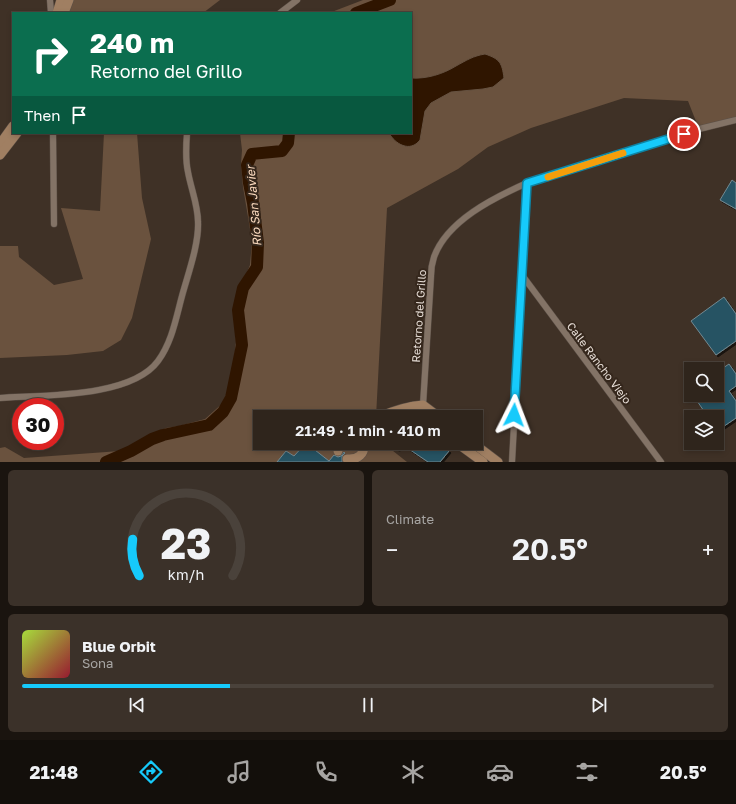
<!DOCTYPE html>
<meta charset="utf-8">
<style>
:root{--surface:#2f251c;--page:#3b3129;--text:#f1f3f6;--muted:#a7a5a3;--line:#4a423b;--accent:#16cafb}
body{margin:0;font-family:"Golos Text",sans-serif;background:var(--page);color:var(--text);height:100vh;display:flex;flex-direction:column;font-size:15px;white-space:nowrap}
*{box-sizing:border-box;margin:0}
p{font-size:13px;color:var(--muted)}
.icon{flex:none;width:22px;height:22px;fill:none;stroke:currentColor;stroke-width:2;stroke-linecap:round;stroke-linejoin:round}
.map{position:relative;height:462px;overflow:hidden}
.details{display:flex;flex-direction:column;gap:8px;padding:8px;background:#1a140f;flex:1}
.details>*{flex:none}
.guide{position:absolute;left:12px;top:12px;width:400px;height:122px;border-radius:0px;box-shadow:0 2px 6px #0003,0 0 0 1px var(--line);background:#0b6e4f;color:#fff;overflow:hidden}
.fabs{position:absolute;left:684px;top:362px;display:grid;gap:8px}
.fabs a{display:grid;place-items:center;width:40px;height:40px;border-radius:0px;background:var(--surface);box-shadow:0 2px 6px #0003,0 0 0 1px var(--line);font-size:20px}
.speed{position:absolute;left:12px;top:398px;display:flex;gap:8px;font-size:20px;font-weight:700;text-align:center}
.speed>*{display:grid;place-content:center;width:52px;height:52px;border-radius:50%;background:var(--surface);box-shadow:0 2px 6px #0003,0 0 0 1px var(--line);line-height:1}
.speed .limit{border:6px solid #d22;background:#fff;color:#111}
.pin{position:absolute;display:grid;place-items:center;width:34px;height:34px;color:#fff;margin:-17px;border:2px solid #fff;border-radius:50%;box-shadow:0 1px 4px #0007}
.me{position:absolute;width:44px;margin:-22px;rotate:3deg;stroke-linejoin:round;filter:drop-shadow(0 0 3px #0008)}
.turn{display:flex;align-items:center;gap:14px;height:84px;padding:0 12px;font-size:18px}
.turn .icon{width:52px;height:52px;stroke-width:2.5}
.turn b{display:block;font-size:28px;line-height:34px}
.then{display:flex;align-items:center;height:38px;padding:0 12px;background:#0003;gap:8px;font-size:15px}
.big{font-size:30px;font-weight:600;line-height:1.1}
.details .widget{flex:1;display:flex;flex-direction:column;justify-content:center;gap:6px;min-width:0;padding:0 14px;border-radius:6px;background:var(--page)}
.details .dial{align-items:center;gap:0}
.dial svg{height:104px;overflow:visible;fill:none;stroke:var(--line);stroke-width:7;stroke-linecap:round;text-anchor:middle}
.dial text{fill:var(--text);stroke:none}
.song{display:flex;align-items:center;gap:12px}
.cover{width:48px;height:48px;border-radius:6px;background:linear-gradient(135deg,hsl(80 70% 55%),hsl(350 70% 35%))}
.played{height:4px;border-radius:2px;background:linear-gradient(90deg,var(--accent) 30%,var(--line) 30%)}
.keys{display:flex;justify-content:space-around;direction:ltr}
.heat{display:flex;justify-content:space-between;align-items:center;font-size:22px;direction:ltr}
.details .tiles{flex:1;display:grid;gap:8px;grid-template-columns:1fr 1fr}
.widget:last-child{grid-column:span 2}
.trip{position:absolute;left:253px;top:410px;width:230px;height:40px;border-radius:0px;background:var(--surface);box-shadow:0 2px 6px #0003,0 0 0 1px var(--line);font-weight:600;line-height:40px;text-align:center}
.tabs{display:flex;height:64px;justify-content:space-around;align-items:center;background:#130f0b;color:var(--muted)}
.tabs .icon{width:28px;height:28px}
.tabs .current{color:var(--accent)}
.tabs b{font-size:18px;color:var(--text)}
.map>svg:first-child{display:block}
.green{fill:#6a523e}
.water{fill:#2f1500;stroke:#665241}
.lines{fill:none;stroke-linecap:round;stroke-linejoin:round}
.river{stroke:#2f1500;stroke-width:12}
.building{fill:#255363;stroke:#738991;filter:url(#shadow)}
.street-casing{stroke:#5c5047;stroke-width:7}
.secondary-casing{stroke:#5c5047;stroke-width:10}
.street{stroke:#837366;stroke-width:6}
.secondary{stroke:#a07f62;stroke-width:9}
.route-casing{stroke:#0e83a3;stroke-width:10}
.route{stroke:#16cafb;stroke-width:7}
.slow{stroke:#f59e0b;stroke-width:7}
.labels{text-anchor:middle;stroke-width:4;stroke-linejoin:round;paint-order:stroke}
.street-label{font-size:11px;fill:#e8dfd8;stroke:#35271c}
.water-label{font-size:12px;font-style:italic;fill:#fbdabe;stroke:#35271c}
</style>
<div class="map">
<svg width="736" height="462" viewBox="0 0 736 462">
<defs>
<filter id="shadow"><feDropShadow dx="2" dy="2" stdDeviation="0" flood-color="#0009"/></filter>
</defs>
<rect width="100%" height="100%" fill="#3f3126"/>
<g class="green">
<path d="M69,0H220L203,13H65Z"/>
<path d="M363,0H736V120L699,129L688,101L624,98L531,128L488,147L458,169L387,208L376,417H260V443H383L407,462H0V448L5,447L24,458L120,451L166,428L179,426L205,419L224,402L233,369L236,342L234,318L235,301L250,265L252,241L243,187L241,164L242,150L240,133H411V13H329Z"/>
<path d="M104,133H137L142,198L151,239L132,318L121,340L103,351L67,355L0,358V246H18L19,257L54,285L83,279L61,208L100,211Z"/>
</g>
<path class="water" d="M485,54C500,59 502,63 504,78L493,87L483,89L451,92L431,103L425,111L420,140C410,153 395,144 389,133H411V78C427,79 443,74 456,66C467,60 473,56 485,54Z"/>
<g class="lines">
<g class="river">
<path d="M356,13L390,0"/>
<path d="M106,462L131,451L152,439L163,435L209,425L223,412L231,398L242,345L238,310L243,288L257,267L258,243L253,203L249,183L247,165L252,154L282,151L288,143L289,133"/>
</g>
</g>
<g class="building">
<path d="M732,180L736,183V209L720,200Z"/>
<path d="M724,297L736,314V341L716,355L691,321Z"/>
<path d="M729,364L736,374V386L729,391L736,401V418L717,431V417H708L693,395H717V372Z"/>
<path d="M306,443L329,461L334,455L338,457L341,456L344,452L345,453L342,456V462H277L286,451L294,456Z"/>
<path d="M389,443H441L449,451L440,462H428L406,447L397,449Z"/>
</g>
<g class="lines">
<g class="street-casing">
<g id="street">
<path d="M50,0L51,13"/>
<path d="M280,13L297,0"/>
<path d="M53,133L54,224"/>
<path d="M522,275L661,462"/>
<path d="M0,398C42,395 131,398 158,361C172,342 176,318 182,296C188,274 199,244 198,222C198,205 191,189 188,172C185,159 186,146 187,133"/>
<path d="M423,405L431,276C431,270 432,263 434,257C447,221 493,198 527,183L699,129L736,120"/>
<path d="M512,462L527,183"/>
</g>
</g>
<g class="secondary-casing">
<g id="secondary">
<path d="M57,13L61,0"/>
<path d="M64,13L69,0"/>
<path d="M0,144L13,126"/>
<path d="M0,155L17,133"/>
<path d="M411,407L413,417"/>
<path d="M379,417C393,411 408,406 423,405L439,417"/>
<path d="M338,443V451"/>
<path d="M457,443L483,462"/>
<path d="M473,443L498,462"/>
<path d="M347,459C358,460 365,454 364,443"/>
</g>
</g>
<use href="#street" class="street"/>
<use href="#secondary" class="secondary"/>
</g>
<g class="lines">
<g class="route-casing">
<path id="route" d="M514,415L527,183L684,134"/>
</g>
<use href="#route" class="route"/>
<path class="slow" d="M548,177L623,153"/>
</g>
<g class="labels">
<g class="street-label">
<text transform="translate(419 316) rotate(-86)" y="4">Retorno del Grillo</text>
<text transform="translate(599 363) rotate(53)" y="4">Calle Rancho Viejo</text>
</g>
<g class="water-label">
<text transform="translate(254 206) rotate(-95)" y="4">Río San Javier</text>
</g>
</g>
</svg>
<div class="fabs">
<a><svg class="icon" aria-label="search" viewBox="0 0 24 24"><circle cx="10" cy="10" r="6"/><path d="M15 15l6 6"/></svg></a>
<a><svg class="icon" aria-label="layers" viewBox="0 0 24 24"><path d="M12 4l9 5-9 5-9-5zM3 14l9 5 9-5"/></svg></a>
</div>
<div class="speed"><div class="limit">30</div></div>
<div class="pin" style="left:684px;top:134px;background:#d93025"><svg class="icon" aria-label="arrive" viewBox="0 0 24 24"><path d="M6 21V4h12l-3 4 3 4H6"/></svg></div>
<svg class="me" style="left:514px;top:415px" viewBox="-20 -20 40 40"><path d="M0-17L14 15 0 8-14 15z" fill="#16cafb" stroke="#fff" stroke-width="4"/></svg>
<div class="trip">21:49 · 1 min · 410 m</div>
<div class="guide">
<div class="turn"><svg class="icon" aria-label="right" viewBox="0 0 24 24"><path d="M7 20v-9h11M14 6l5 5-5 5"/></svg><div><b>240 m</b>Retorno del Grillo</div></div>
<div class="then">Then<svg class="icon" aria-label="arrive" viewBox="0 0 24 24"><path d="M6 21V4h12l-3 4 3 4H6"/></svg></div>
</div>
</div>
<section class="details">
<div class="tiles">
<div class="widget dial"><svg viewBox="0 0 100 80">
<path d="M14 69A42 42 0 1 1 86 69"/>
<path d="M14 69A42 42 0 0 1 9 41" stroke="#16cafb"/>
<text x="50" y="56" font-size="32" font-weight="700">23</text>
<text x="50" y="72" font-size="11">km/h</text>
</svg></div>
<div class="widget"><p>Climate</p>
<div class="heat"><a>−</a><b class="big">20.5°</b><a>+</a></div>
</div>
<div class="widget">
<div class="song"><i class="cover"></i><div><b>Blue Orbit</b><p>Sona</p></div></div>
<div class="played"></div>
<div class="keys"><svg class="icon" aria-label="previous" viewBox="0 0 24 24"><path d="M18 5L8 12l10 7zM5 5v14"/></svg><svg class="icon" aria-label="pause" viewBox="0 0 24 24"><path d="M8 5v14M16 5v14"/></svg><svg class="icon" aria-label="next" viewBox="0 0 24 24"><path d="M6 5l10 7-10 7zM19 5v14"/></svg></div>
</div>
</div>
</section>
<nav class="tabs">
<b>21:48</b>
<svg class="icon current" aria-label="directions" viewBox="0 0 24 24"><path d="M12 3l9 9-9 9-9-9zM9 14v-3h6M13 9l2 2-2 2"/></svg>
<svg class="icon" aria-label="music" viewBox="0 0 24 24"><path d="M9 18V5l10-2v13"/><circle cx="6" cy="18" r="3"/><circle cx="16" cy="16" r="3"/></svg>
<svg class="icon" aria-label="phone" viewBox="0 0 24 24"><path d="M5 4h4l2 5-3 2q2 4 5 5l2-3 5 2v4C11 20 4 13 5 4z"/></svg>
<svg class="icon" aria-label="climate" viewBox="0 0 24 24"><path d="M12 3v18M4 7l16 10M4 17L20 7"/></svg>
<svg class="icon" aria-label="car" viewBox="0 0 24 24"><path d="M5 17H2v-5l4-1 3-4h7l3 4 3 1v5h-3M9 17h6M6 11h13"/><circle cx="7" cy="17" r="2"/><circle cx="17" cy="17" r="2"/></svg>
<svg class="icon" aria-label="filters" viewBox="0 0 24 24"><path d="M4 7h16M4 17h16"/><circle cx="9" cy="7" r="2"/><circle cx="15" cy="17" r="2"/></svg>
<b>20.5°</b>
</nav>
